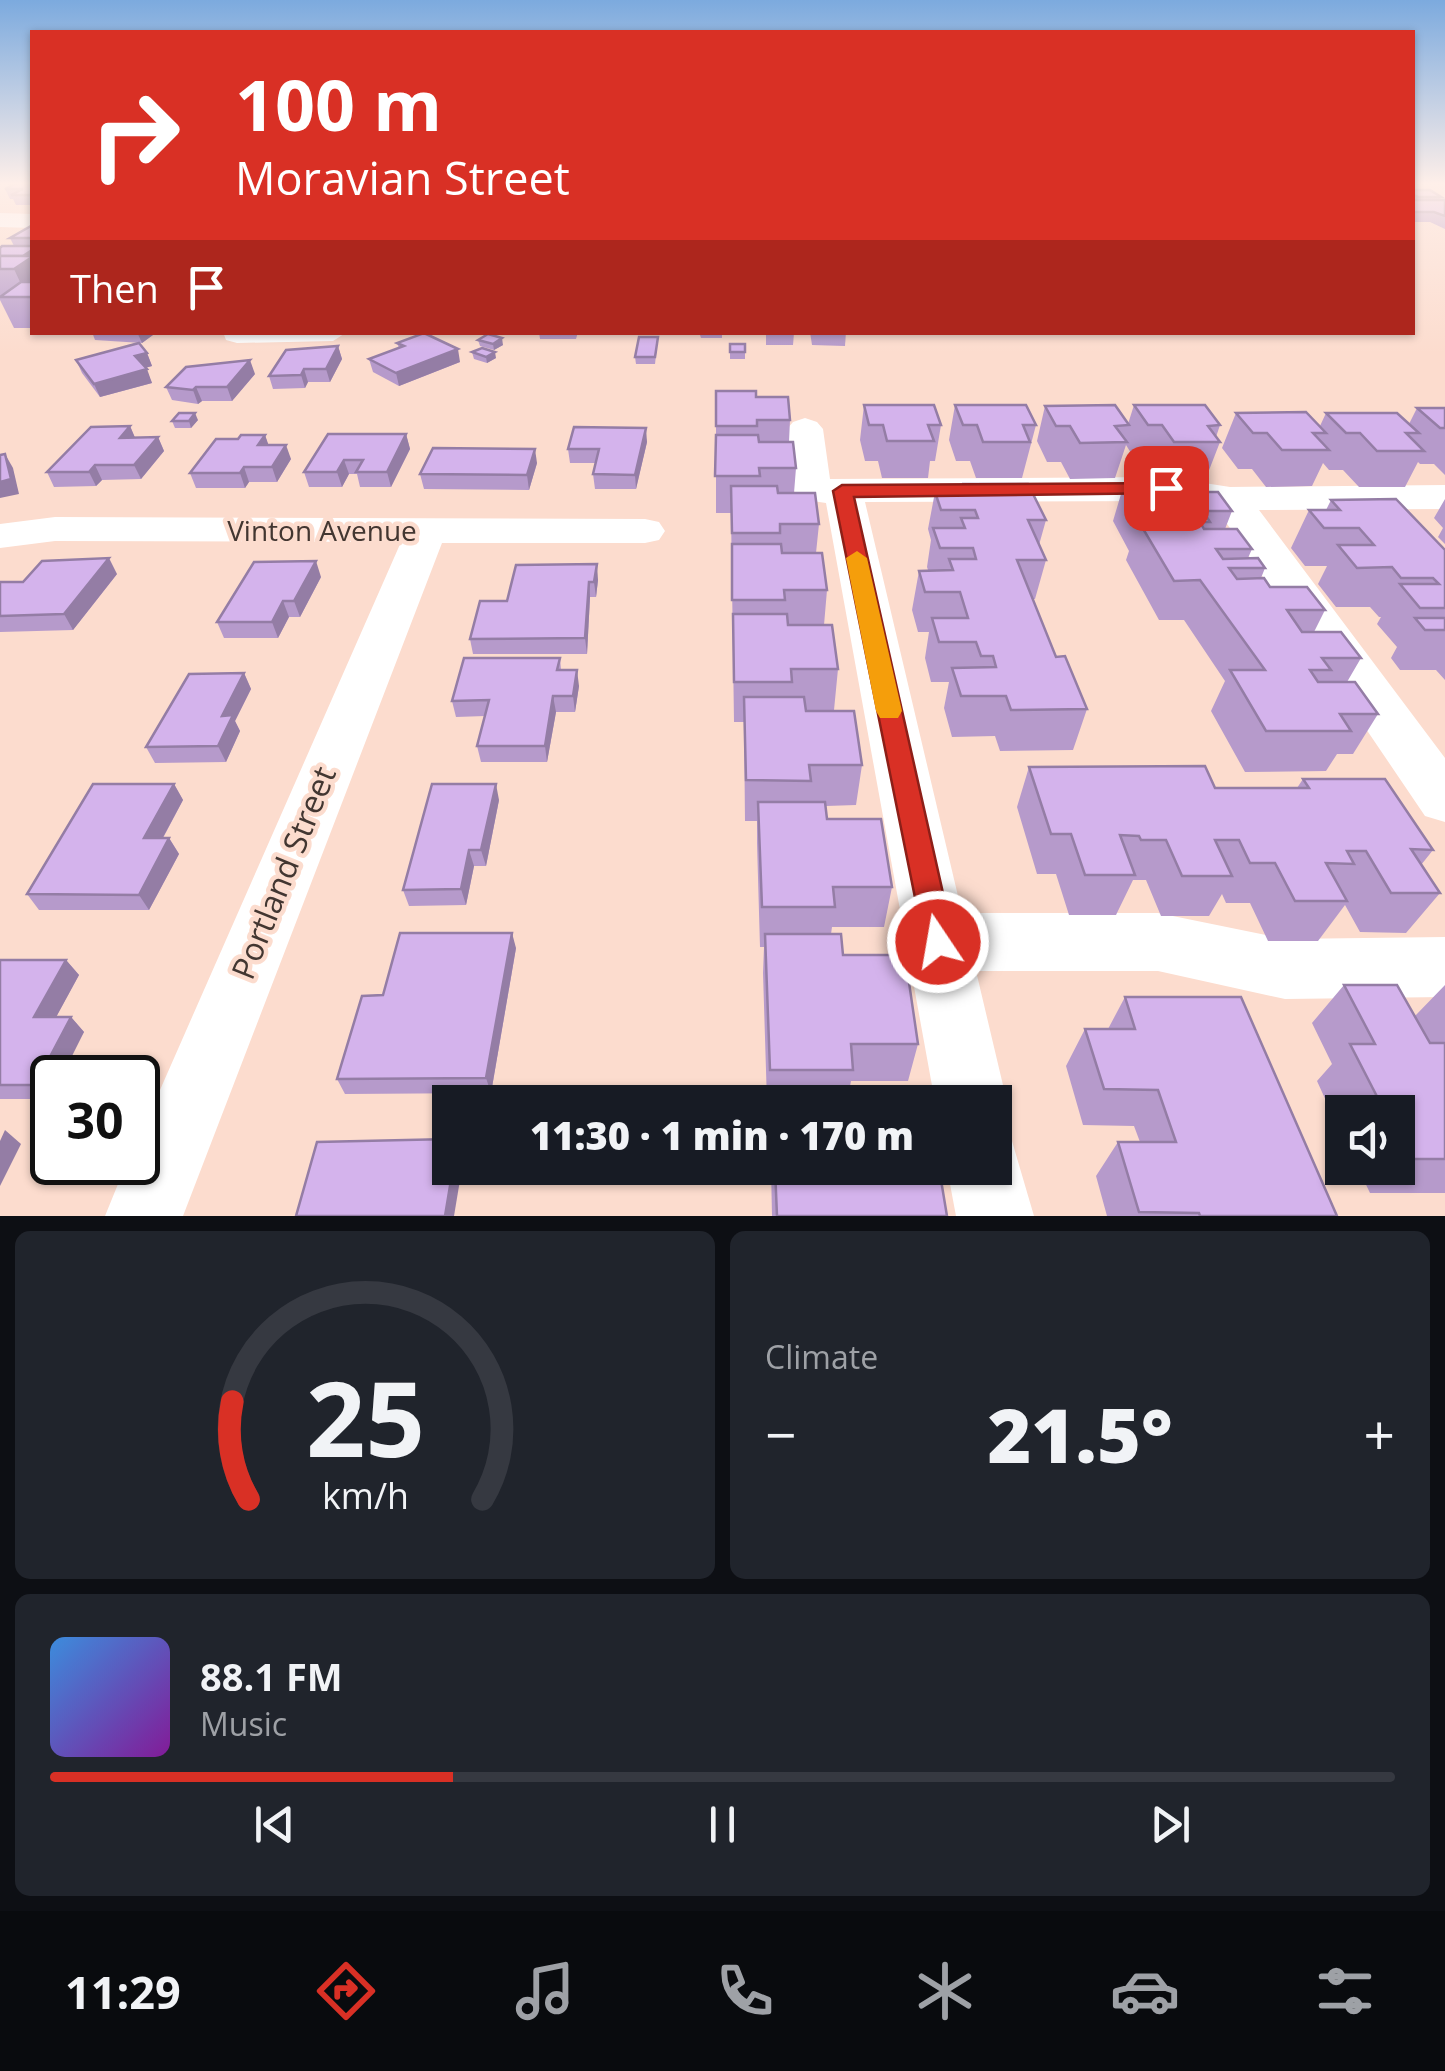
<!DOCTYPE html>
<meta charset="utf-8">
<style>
:root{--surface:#171b24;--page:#20242c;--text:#f1f3f6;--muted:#9ea1a6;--line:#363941;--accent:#d93025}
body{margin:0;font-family:"Open Sans",sans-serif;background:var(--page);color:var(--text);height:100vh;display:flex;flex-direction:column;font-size:38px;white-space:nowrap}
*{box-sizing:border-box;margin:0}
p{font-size:32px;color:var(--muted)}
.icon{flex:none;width:55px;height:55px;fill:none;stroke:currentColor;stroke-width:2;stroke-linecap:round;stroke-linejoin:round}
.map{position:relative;height:1216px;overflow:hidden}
.sheet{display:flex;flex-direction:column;gap:15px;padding:15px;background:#0d0f14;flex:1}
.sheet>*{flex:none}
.guide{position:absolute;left:30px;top:30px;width:1385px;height:305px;border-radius:0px;box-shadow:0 2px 8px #0004;background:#d93025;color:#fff;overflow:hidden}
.fabs{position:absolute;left:1325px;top:1095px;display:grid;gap:20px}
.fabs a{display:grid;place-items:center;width:90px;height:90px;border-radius:0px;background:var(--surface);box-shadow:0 2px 8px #0004;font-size:50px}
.speed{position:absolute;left:30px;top:1055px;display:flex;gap:20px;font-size:50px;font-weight:700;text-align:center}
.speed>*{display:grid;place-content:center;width:130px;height:130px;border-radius:50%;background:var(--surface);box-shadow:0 2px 8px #0004;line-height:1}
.speed .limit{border:5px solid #111;border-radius:15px;background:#fff;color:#111}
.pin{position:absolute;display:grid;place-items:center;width:85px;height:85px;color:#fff;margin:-42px;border-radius:20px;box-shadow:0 5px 15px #0006}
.me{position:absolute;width:110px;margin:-55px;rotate:348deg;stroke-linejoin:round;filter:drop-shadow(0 0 8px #0008)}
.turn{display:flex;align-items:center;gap:35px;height:210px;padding:0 40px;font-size:45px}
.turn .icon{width:130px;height:130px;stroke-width:2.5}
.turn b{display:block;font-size:70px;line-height:85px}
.then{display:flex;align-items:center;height:95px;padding:0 40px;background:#0003;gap:20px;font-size:38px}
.big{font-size:75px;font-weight:800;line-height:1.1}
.sheet .widget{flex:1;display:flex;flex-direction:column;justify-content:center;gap:15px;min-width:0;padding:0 35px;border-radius:15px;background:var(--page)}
.sheet .dial{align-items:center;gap:0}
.dial svg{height:260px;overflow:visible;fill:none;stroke:var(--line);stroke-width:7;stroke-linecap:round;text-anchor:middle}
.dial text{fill:var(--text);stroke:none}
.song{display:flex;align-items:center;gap:30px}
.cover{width:120px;height:120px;border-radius:15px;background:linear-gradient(135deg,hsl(210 70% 55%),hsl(290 70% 35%))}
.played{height:10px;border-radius:5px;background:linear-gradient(90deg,var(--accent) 30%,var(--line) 30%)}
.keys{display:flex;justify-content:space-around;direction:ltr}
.heat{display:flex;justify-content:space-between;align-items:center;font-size:55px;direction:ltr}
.sheet .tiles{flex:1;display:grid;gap:15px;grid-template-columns:1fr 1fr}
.widget:last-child{grid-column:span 2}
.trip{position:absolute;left:432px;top:1085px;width:580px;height:100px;border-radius:0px;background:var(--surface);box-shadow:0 2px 8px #0004;font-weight:800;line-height:100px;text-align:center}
.menu{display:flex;height:160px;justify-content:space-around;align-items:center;background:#090b0e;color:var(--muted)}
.menu .icon{width:70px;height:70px}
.menu .on{color:var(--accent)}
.menu b{font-size:45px;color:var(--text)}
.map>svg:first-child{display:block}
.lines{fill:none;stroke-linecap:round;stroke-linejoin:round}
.minor{fill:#fff;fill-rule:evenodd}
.wall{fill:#b69acb}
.shaded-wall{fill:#947da5}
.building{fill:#d4b3ec;stroke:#947da5;stroke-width:2.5}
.route{fill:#d93025;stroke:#8d1f18;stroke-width:2.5}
.slow{fill:#f59e0b}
.labels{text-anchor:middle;stroke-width:9;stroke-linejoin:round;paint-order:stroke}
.street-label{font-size:28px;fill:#423631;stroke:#fcdcce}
.near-street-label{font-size:32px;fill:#423631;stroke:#fcdcce}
</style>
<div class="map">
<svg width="1445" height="1216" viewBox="0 0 1445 1216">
<rect width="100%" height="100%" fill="#fcdcce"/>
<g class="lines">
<g class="minor">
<path d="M0,213L32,214V228L0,227Z"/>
<path d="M223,332H347L333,341L237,343L226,340Z"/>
<path d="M805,418L817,422L823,429L830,479L1166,477L1230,487L1445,485V509L1259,510L1445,758V822L1425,816L1217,509L1166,501L865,502L962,913H1158L1285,939L1445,937V997L1285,999L1158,971H976L1007,1102L995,1128V1102H935L826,503L799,499L794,491L787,429L793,422Z"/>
<path d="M55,517L645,519L659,522L665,531L659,540L645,543H442L183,1216H105L127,1162H138V1140L401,542L55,541L0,548V524Z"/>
<path d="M995,1134L1012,1141L1034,1216H956L947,1168H995Z"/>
</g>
</g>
<g class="wall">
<path d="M32,182V205H16L13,199H10L5,189Z"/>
<path d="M1412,190L1441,197L1440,200H1445V229L1430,222H1412Z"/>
<path d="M32,226V328H14L0,300V248L14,246L10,238Z"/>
<path d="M92,332H157L142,343L95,340Z"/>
<path d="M539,332H578L576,339H540Z"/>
<path d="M667,332H690L689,335H667Z"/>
<path d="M699,332H722V338H701Z"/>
<path d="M766,332L794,333L793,345H766Z"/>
<path d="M810,332H846L845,346L812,345Z"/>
<path d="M1011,332H1064L1063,334H1012Z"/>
<path d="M658,337L655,364H636L635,357Z"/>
<path d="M478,340L503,345L494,350L480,346Z"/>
<path d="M397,343L460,362L399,386L373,372L369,359L399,348Z"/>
<rect x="730" y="344" width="15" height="15"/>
<path d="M338,346L342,359L330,382H308L305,388L273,389L269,376Z"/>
<path d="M472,352L496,358L487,363L474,359Z"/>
<path d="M147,353L152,366L145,368L152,383L100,397L82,373L76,360Z"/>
<path d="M255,374L232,401H202L198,404L172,400L166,387Z"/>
<path d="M716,391L756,397L790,420L789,442L796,468L794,493L819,524L816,553L827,590L824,625L838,669L834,710H805L862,765L856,805L826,806L827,819L892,887L884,927H832L831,934L843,955L918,1044L908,1081H851L847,1102H767L763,973L764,947H760L757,843V821H745L744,722H734L731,513H716Z"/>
<path d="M864,405L941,425L935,461H930L928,478H882L878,461H865L860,440Z"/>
<path d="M955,405L1036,425L1022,478H976L970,461H956L949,440Z"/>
<path d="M1134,405L1220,425L1216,437L1220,442L1206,478H1161L1150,461H1136L1126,445L1115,478L1070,479L1061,462H1047L1037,441L1045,406L1128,424Z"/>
<path d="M1417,408H1445V475L1434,464H1420L1418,462L1405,487H1359L1343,470H1329L1323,463L1312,486L1266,487L1252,469H1238L1222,448L1236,413L1320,426L1326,413L1409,424Z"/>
<path d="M198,420L191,428H175L172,421Z"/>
<path d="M130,426L135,438L158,437L164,451L141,479L102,480L96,486L54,487L47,472Z"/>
<path d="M406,434L410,449L391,487H360L357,474H349L342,487H309L304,472Z"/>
<path d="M265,435L268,445L291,459L277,482H249L245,488H196L190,473L238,439Z"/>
<path d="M647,442L636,489H595L593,474L596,463H570L568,449Z"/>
<path d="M537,463L529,490L424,489L420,474Z"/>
<path d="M964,484L1046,520L1039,545L1046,560L1035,599H1033L1056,657L1087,709L1073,750L1000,751L995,736L952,737L944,708L949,682H931L925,658L929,632H918L912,610L919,571L928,570L927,567L931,540L928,529L935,492L963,491Z"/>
<path d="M1124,484L1189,492L1232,511L1225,529L1252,549L1248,558L1265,568L1261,578L1270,587L1325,610L1314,632L1361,658L1347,682L1378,714L1353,754H1337L1326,771L1245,772L1211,711L1225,681L1184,620H1159L1126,560L1129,551L1113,521Z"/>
<path d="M1445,499V544L1438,537L1443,528L1434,518Z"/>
<path d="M1331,500L1445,550V680L1436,670H1400L1391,658L1397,647L1377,624L1381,617H1379L1370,607H1336L1318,584L1327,566H1305L1291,548L1309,510H1326Z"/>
<path d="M117,574L73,630L0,632V582H23Z"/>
<path d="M321,577L300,617H289L278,638H224L217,622Z"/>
<path d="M598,580L596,597H590L587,654H473L470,639L507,601Z"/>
<path d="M560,658L561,670L579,686L575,712H556L547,762H481L477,746L485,716L456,717L452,701Z"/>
<path d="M244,673L251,689L235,721L240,731L226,762L155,763L146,747Z"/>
<path d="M1029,767L1215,788H1297L1303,779L1433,850L1421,865L1440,893L1406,933L1360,932L1345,905L1318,941H1268L1250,903H1226L1222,894L1209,916H1161L1146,880H1133L1116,915H1069L1056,874H1037L1017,807Z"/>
<path d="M174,784L183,800L163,838H169L179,854L149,910H39L27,894Z"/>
<path d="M499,800L486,866H474L466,905L409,906L403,890Z"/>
<path d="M516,948L491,1093L345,1094L337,1079L383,995Z"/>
<path d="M0,960H66L79,975L56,1017H71L84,1032L52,1078V1093L49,1099H0Z"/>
<path d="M1344,985L1415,1016L1445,985V1193H1370L1358,1168H1398V1112H1342V1136L1317,1081L1332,1064L1312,1023Z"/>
<path d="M1125,997L1337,1216H1107L1096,1176L1118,1142H1140L1134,1126L1083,1125L1066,1066L1085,1029H1108Z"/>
<path d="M771,1168H939L947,1216H772Z"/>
</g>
<g class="shaded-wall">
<path d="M32,250V297H27L14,269L10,264Z"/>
<path d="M137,332H157L142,343Z"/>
<path d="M502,338L503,345L494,350L493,344Z"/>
<path d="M338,346L342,359L330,382L326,369Z"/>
<path d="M458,349L460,362L399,386L396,373Z"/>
<path d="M495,352L496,358L487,363L486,357Z"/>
<path d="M147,353L152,366L141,369L135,356Z"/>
<path d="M250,360L255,374L232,401L227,387Z"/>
<path d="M147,369L152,383L100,397L94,384Z"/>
<path d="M304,369L308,382L305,388L301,375Z"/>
<path d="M196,387L202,401L198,404L193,390Z"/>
<path d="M195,413L198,420L191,428L189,421Z"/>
<path d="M130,426L136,440L120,438Z"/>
<path d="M646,428L647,442L636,489L635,475Z"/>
<path d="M406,434L410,449L391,487L387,472Z"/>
<path d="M265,435L270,449L258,445Z"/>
<path d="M158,437L164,451L141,479L134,465Z"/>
<path d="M286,445L291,459L277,482L272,467Z"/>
<path d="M535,449L537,463L529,490L527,475Z"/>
<path d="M5,454L13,468L19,494L0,498V482Z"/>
<path d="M344,460L349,474L342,487L337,472Z"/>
<path d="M95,465L102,480L96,486L89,472Z"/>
<path d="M244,467L249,482L245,488L240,473Z"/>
<path d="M109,558L117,574L73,630L64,614Z"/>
<path d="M316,561L321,577L300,617L294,601Z"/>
<path d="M597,564L598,580L596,597L594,582Z"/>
<path d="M589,582L590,597L587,654L585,638Z"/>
<path d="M283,601L289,617L278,638L272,622Z"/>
<path d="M577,670L579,686L575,712L573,696Z"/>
<path d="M244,673L251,689L235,721L240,731L226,762L218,746L222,716Z"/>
<path d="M553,696L556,712L547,762L545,746Z"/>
<path d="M174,784L183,800L154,854L144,838Z"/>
<path d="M496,784L499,800L486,866L481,850Z"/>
<path d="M169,838L179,854L149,910L139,895Z"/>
<path d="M469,850L474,866L466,905L461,889Z"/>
<path d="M512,933L516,948L491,1093L486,1078Z"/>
<path d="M66,960L79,975L48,1032L34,1017Z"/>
<path d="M71,1017L84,1032L61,1078H52V1093L49,1099L35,1085Z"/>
<path d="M5,1130L21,1144L0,1186V1141Z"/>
<path d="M453,1168H462L454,1216H445Z"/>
</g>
<g class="building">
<path d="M18,182H32V195H11L23,189H5Z"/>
<path d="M1412,190H1430L1441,197H1418L1412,194Z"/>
<path d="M1412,200H1445V216L1434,212H1412Z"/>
<path d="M31,226H32V238H10Z"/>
<path d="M2,246H32V250L23,256H0V248Z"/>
<path d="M0,256H32V257L14,269H0Z"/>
<path d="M21,282H32V297H0Z"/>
<path d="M424,333L458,349L396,373L369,359L404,346L397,343Z"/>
<path d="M488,334L502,338L493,344L478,340Z"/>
<path d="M639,337H658L655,357H635Z"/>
<path d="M139,343L147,353L135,356L147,369L94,384L76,360Z"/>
<rect x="730" y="344" width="15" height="8"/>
<path d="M338,346L326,369H304L301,375L269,376L286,350Z"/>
<path d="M482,348L495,352L486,357L472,352Z"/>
<path d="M250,360L227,387H196L193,390L166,387L186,367Z"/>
<path d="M716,391H756V397H788L790,420H757V426H716Z"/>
<path d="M864,405H934L941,425H928L934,441H887L883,425H869Z"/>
<path d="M955,405H1026L1036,425H1023L1030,442H983L977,425H963Z"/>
<path d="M1115,405L1129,425L1115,426L1127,442L1080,443L1070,426H1056L1045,406Z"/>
<path d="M1134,405H1205L1220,425L1208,426L1220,442H1174L1162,425H1148Z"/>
<path d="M1417,408H1445V428H1440Z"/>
<path d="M1306,412L1326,433H1313L1329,450H1282L1267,433H1253L1236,413Z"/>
<path d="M179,413H195L189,421H172Z"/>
<path d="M1326,413H1397L1419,433H1406L1424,451H1377L1360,433H1346Z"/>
<path d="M130,426L120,438L158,437L134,465H95L89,472H47L91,427Z"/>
<path d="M574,427L646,428L635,475L593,474L599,449H568Z"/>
<path d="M328,434H406L387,472H356L363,460H344L337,472H304Z"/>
<path d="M241,435H265L258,445H286L272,467H244L240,473H190L216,439H238Z"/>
<path d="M716,435H758L759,442H793L796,468H759L760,476H715Z"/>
<path d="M433,448L535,449L527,475L420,474Z"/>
<path d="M5,454L11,479L0,482V455Z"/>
<path d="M1183,483L1189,492H1218L1232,511H1203L1210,522H1200L1204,529H1237L1252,549H1216L1223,559L1258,558L1265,568H1229L1237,579L1264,578L1270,587H1307L1325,610H1287L1302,632H1341L1361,658H1322L1331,670H1310L1318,682H1355L1378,714H1340L1351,731H1266L1230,670H1265L1200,580L1174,581L1139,522H1147L1124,484Z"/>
<path d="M964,484H1028L1046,520H1028L1046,560H1017L1056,657L1065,656L1087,709L1011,710L1006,696H961L952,668L996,667L993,656H981L976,642H939L932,618H968L960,592H925L919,571L953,570L949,559H976L973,548H940L933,528H965L961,518H978L975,510H941L935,492L968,491Z"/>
<path d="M731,486H777L778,493H815L819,524H780V533H732Z"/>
<path d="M1396,499L1445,550V608H1420L1400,584H1439L1433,578H1401L1392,567L1357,568L1338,545H1374L1359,528H1324L1309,510H1340L1331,500Z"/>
<path d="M732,544H781L782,553H822L827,590H784L785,600H732Z"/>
<path d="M109,558L64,614L0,616V582H23L42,561Z"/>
<path d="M316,561L294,601H283L272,622H217L254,562Z"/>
<path d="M597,564L594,582H589L585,638L470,639L480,601H507L516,565Z"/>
<path d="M733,614H787L788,625H832L838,669H791L792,682H734Z"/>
<path d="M1415,618H1445V630H1425Z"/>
<path d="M464,658H560L557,670H577L573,696H553L545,746H477L489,700L452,701Z"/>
<path d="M244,673L222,716L233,715L218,746L146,747L189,674Z"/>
<path d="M744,697H804L806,711H854L862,765H809L811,781L746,780Z"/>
<path d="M1205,766L1215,788H1309L1303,779H1385L1433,850L1411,849L1440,893H1391L1366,851H1347L1354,864L1326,863L1347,901H1295L1275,863H1250L1239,840H1215L1232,876H1182L1166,840H1141L1139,836L1120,835L1135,875H1085L1071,834H1051L1029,767Z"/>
<path d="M93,784H174L144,838H169L139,895L27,894Z"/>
<path d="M432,784H496L481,850H469L461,889L403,890Z"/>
<path d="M758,802H825L827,819H881L892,887H833L835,907H762Z"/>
<path d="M400,933H512L486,1078L337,1079L362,996L383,995Z"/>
<path d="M765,934H841L843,955H905L918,1044H851L853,1070H770Z"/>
<path d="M0,960H66L34,1017H71L35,1085H0Z"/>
<path d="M1344,985H1397L1430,1043H1445V1159H1409L1398,1137V1112H1385L1350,1044H1375Z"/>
<path d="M1125,997H1241L1337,1216H1200L1199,1213L1139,1212L1118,1142H1176L1158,1090L1104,1089L1085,1029H1135Z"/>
<path d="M450,1139V1168H453L445,1216H296L317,1142Z"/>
<path d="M775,1168H939L947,1216H777Z"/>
</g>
<linearGradient id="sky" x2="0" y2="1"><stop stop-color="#7caade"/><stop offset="0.52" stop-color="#feefe9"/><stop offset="1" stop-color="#feefe9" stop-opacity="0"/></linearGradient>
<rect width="1445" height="353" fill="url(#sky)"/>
<path class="route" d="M1166,483L1173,484V493L854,497L954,942L949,952L938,957L926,952L833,491L842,485Z"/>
<path class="slow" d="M857,551L867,558L902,711L898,718H880L876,711L846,558Z"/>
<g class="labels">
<g class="street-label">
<text x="322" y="541">Vinton Avenue</text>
</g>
<g class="near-street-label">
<text transform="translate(284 873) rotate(-68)" y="11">Portland Street</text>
</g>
</g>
</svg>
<div class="fabs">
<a><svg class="icon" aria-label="sound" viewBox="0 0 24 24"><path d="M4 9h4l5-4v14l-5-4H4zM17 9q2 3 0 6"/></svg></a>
</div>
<div class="speed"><div class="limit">30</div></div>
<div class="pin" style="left:1166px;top:488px;background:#d93025"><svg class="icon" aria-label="arrive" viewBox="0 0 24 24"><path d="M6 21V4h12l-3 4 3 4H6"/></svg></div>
<svg class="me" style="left:938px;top:942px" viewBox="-20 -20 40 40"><circle r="17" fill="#d93025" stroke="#fff" stroke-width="3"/><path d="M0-11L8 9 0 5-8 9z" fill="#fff"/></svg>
<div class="trip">11:30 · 1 min · 170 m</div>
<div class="guide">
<div class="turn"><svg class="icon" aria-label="right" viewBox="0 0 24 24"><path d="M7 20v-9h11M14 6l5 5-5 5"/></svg><div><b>100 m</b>Moravian Street</div></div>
<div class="then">Then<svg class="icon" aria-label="arrive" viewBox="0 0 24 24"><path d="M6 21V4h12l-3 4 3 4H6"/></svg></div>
</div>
</div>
<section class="sheet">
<div class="tiles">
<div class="widget dial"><svg viewBox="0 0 100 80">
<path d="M14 69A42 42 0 1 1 86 69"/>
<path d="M14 69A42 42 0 0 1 9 39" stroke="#d93025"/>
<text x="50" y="56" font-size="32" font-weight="700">25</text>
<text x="50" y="72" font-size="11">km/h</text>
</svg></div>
<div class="widget"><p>Climate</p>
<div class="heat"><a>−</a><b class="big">21.5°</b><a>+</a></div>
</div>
<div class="widget">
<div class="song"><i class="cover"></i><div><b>88.1 FM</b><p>Music</p></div></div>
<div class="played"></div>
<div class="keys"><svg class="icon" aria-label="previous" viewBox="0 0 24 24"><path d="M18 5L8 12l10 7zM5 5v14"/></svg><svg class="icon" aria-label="pause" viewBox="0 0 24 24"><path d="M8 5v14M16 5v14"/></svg><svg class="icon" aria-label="next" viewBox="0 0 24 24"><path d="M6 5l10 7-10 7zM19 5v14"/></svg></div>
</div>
</div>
</section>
<nav class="menu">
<b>11:29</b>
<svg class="icon on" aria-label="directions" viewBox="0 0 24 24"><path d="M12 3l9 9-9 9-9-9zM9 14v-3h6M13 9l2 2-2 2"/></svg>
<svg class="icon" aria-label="music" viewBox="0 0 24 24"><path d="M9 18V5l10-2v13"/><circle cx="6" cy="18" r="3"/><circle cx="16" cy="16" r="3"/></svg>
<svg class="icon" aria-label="phone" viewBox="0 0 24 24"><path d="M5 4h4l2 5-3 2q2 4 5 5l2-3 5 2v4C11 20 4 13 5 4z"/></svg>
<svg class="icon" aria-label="climate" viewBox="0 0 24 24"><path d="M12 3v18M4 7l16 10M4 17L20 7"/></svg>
<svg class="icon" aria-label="car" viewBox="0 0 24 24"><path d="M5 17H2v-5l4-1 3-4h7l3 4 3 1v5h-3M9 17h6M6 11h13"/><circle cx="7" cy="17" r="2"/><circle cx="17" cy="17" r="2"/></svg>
<svg class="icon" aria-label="filters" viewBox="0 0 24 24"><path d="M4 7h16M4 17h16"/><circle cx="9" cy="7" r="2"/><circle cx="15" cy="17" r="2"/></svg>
</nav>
